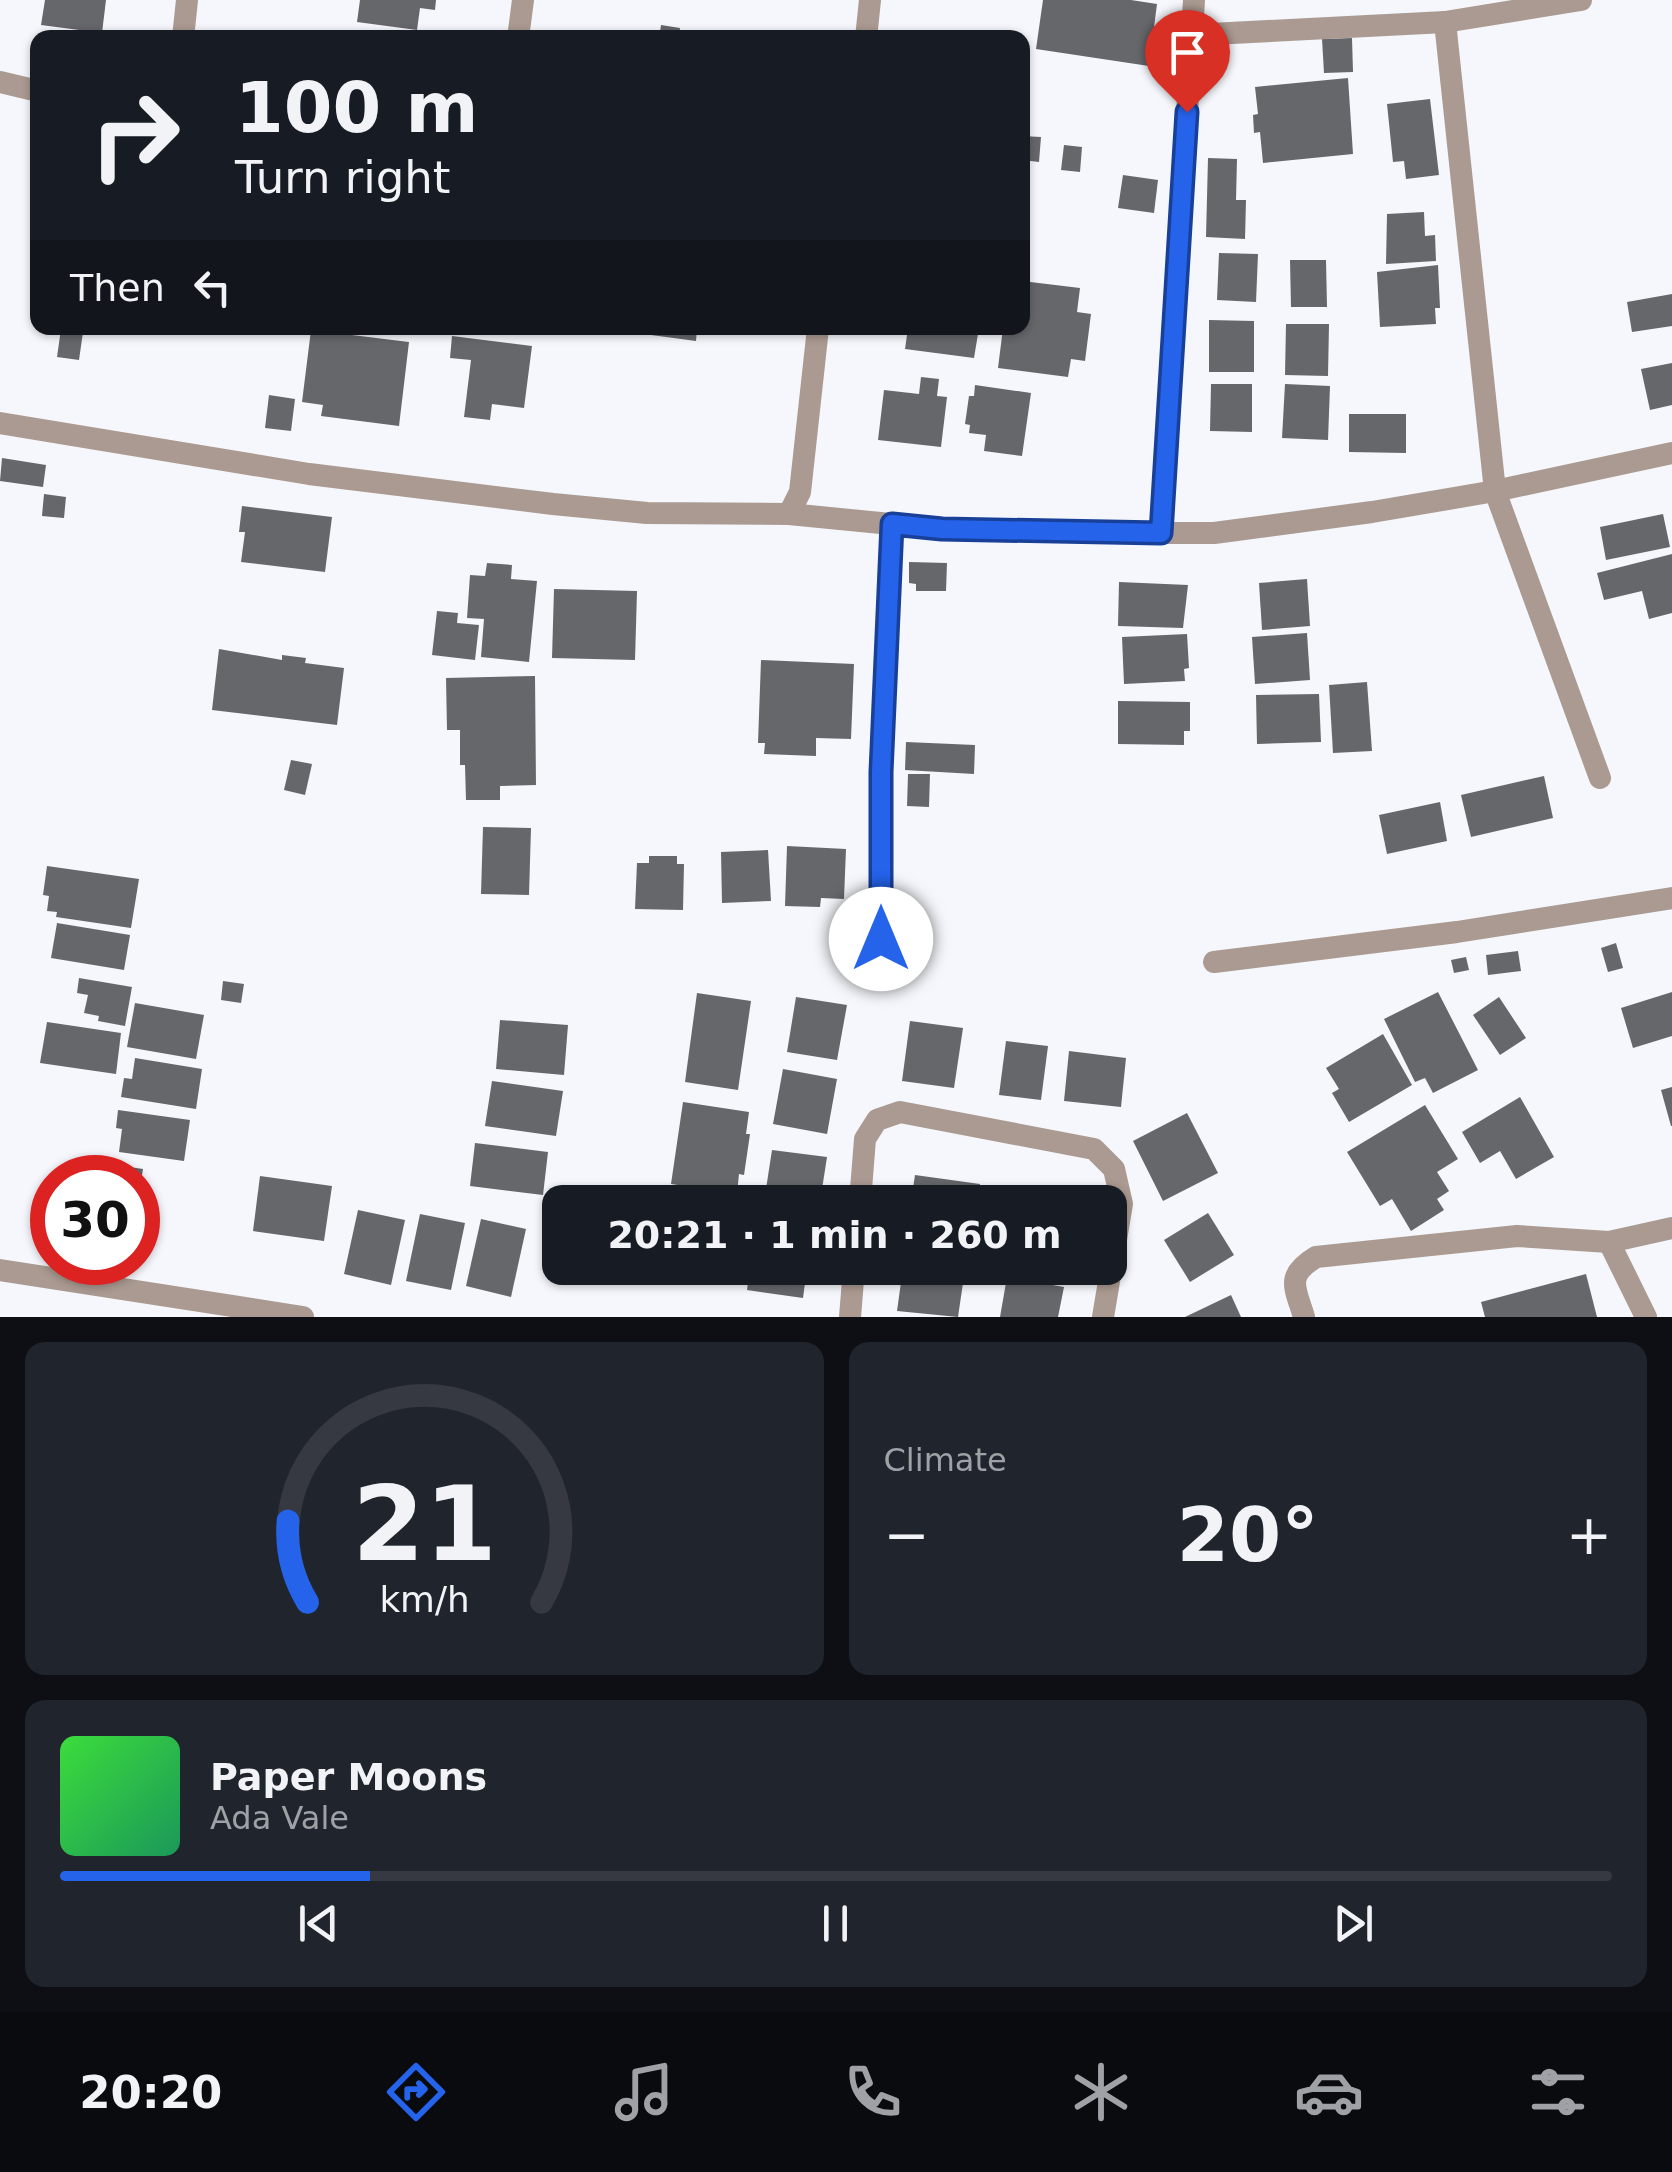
<!DOCTYPE html>
<meta charset="utf-8">
<style>
:root{--surface:#171b24;--page:#20242c;--text:#f1f3f6;--muted:#9ea1a6;--line:#363941;--accent:#2563eb}
body{margin:0;font-family:"DejaVu Sans",sans-serif;background:var(--page);color:var(--text);height:100vh;display:flex;flex-direction:column;font-size:38px;white-space:nowrap}
*{box-sizing:border-box;margin:0}
p{font-size:32px;color:var(--muted)}
.icon{flex:none;width:55px;height:55px;fill:none;stroke:currentColor;stroke-width:2;stroke-linecap:round;stroke-linejoin:round}
.map{position:relative;height:1317px;overflow:hidden}
.side{display:flex;flex-direction:column;gap:25px;padding:25px;background:#0d0f14;flex:1}
.side>*{flex:none}
.banner{position:absolute;left:30px;top:30px;width:1000px;height:305px;border-radius:20px;box-shadow:0 2px 8px #0004;background:#171b24;color:var(--text);overflow:hidden}
.speed{position:absolute;left:30px;top:1155px;display:flex;gap:20px;font-size:50px;font-weight:700;text-align:center}
.speed>*{display:grid;place-content:center;width:130px;height:130px;border-radius:50%;background:var(--surface);box-shadow:0 2px 8px #0004;line-height:1}
.speed .limit{border:15px solid #d22;background:#fff;color:#111}
.pin{position:absolute;display:grid;place-items:center;width:85px;height:85px;color:#fff;margin:-102px -42px;border-radius:50% 50% 50% 0;rotate:-45deg;box-shadow:0 0 10px #0007}
.pin .icon{rotate:45deg}
.me{position:absolute;width:110px;margin:-55px;rotate:0deg;stroke-linejoin:round;filter:drop-shadow(0 0 8px #0008)}
.turn{display:flex;align-items:center;gap:35px;height:210px;padding:0 40px;font-size:45px}
.turn .icon{width:130px;height:130px;stroke-width:2.5}
.turn b{display:block;font-size:70px;line-height:85px}
.then{display:flex;align-items:center;height:95px;padding:0 40px;background:#0003;gap:20px;font-size:38px}
.big{font-size:75px;font-weight:800;line-height:1.1}
.side .card{flex:1;display:flex;flex-direction:column;justify-content:center;gap:15px;min-width:0;padding:0 35px;border-radius:20px;background:var(--page)}
.side .dial{align-items:center;gap:0}
.dial svg{height:260px;overflow:visible;fill:none;stroke:var(--line);stroke-width:7;stroke-linecap:round;text-anchor:middle}
.dial text{fill:var(--text);stroke:none}
.song{display:flex;align-items:center;gap:30px}
.cover{width:120px;height:120px;border-radius:15px;background:linear-gradient(135deg,hsl(120 70% 55%),hsl(150 70% 35%))}
.played{height:10px;border-radius:5px;background:linear-gradient(90deg,var(--accent) 20%,var(--line) 20%)}
.keys{display:flex;justify-content:space-around;direction:ltr}
.heat{display:flex;justify-content:space-between;align-items:center;font-size:55px;direction:ltr}
.side .tiles{flex:1;display:grid;gap:25px;grid-template-columns:1fr 1fr}
.card:last-child{grid-column:span 2}
.trip{position:absolute;left:542px;top:1185px;width:585px;height:100px;border-radius:20px;background:var(--surface);box-shadow:0 2px 8px #0004;font-weight:800;line-height:100px;text-align:center}
.dock{display:flex;height:160px;justify-content:space-around;align-items:center;background:#090b0e;color:var(--muted)}
.dock .icon{width:70px;height:70px}
.dock .selected{color:var(--accent)}
.dock b{font-size:45px;color:var(--text)}
.map>svg:first-child{display:block}
.building{fill:#66676b}
.lines{fill:none;stroke-linecap:round;stroke-linejoin:round}
.minor{stroke:#aa9a91;stroke-width:22}
.route-casing{stroke:#184099;stroke-width:25}
.route{stroke:#2563eb;stroke-width:18}
</style>
<div class="map">
<svg width="1672" height="1317" viewBox="0 0 1672 1317">
<rect width="100%" height="100%" fill="#f5f7fc"/>
<g class="building">
<path d="M45,0H106L102,33L41,25Z"/>
<path d="M360,0H436L435,10L420,8L417,30L357,22Z"/>
<path d="M1043,0H1131L1157,4L1149,66L1036,49Z"/>
<path d="M661,25L680,28L679,38H659Z"/>
<path d="M349,30L387,35V38H348Z"/>
<path d="M1352,38L1353,72L1324,73L1322,39Z"/>
<path d="M1348,78L1353,154L1263,163L1260,132L1254,133L1253,115L1258,114L1255,87Z"/>
<path d="M1430,99L1439,175L1406,179L1404,161L1393,162L1387,104Z"/>
<path d="M1022,136L1041,137L1039,162L1022,160Z"/>
<path d="M1064,145L1082,147L1080,172L1061,170Z"/>
<path d="M1208,158L1237,159L1236,200H1246L1245,239L1206,237Z"/>
<path d="M1123,175L1158,180L1154,213L1118,208Z"/>
<path d="M1424,212L1425,236L1435,235L1436,261L1386,264L1387,214Z"/>
<path d="M1219,253L1258,254L1256,302L1217,300Z"/>
<path d="M1290,260H1326L1327,307H1291Z"/>
<path d="M1438,265L1440,308H1435L1436,324L1380,327L1377,272Z"/>
<path d="M1022,281L1080,288L1077,312L1091,314L1085,361L1071,359L1068,377L998,368L1003,328H1022Z"/>
<path d="M1672,294V326L1632,332L1627,302Z"/>
<path d="M1209,320L1254,321V372H1209Z"/>
<path d="M1286,324H1329L1328,376L1285,375Z"/>
<path d="M554,328H589L588,334Z"/>
<path d="M652,328H697L696,341L651,335Z"/>
<path d="M908,328H979L974,358L905,349Z"/>
<path d="M61,329L83,332L79,360L57,357Z"/>
<path d="M311,330L409,342L399,426L321,416L323,405L302,402Z"/>
<path d="M452,336L532,346L524,408L492,404L490,420L464,417L471,360L450,358Z"/>
<path d="M1672,363V405L1650,410L1641,369Z"/>
<path d="M921,377L939,379L937,396L947,397L941,447L878,440L884,390L919,394Z"/>
<path d="M1211,384H1252V432L1210,431Z"/>
<path d="M1285,384L1330,386L1328,440L1282,438Z"/>
<path d="M975,385L1031,393L1022,456L984,451L986,435L969,433L970,425L965,424L969,396H974Z"/>
<path d="M269,395L295,399L291,431L265,428Z"/>
<path d="M1349,414H1406V453L1349,452Z"/>
<path d="M2,458L46,465L43,487L0,481Z"/>
<path d="M44,494L66,497L64,518L42,516Z"/>
<path d="M242,506L332,517L325,572L241,562L245,532H239Z"/>
<path d="M1663,514L1670,547L1606,560L1600,527Z"/>
<path d="M1672,554V613L1649,619L1642,591L1604,600L1597,573Z"/>
<path d="M909,562L947,563L946,591H916V584L909,583Z"/>
<path d="M487,563L512,565L511,579L537,581L529,662L481,657L484,619L467,618L470,575L485,576Z"/>
<path d="M1307,579L1310,626L1262,630L1259,583Z"/>
<path d="M1119,582L1188,585L1183,628L1118,626Z"/>
<path d="M554,589L637,591L635,660L552,658Z"/>
<path d="M437,611L458,613L457,623L479,625L475,660L432,655Z"/>
<path d="M1307,633L1310,680L1255,684L1252,637Z"/>
<path d="M1187,634L1189,668L1184,669L1185,681L1124,684L1122,637Z"/>
<path d="M219,649L282,660V655L306,658L305,663L344,668L337,725L212,710Z"/>
<path d="M761,660L854,664L851,739L816,738V756L764,754L765,743H758Z"/>
<path d="M535,676L536,785L500,786V800H466L465,765H460V730H447L446,678Z"/>
<path d="M1367,682L1372,751L1333,753L1329,685Z"/>
<path d="M1319,694L1321,742L1257,744L1256,695Z"/>
<path d="M1118,701L1190,702V731H1184V745L1118,744Z"/>
<path d="M906,742L975,745L974,774L905,770Z"/>
<path d="M291,760L312,764L305,795L284,790Z"/>
<path d="M908,774H930L929,807L907,806Z"/>
<path d="M1544,776L1553,818L1471,837L1461,795Z"/>
<path d="M1440,802L1447,841L1387,854L1379,815Z"/>
<path d="M483,827L531,828L529,895L481,894Z"/>
<path d="M787,846L846,849L844,899L821,898L820,907L785,906Z"/>
<path d="M768,850L771,901L722,903L721,852Z"/>
<path d="M649,856H677V864H684L683,910L635,909L637,863H649Z"/>
<path d="M47,866L139,879L131,928L56,917L57,912L47,911L49,896L43,895Z"/>
<path d="M57,923L130,935L124,970L51,958Z"/>
<path d="M1616,943L1623,968L1608,972L1601,948Z"/>
<path d="M1518,951L1521,971L1488,975L1486,955Z"/>
<path d="M1466,957L1469,970L1454,973L1451,960Z"/>
<path d="M79,978L132,987L125,1026L98,1021L99,1016L84,1013L88,995L77,993Z"/>
<path d="M223,981L244,984L241,1003L221,1000Z"/>
<path d="M1438,992L1478,1070L1433,1093L1425,1078L1415,1082L1384,1019Z"/>
<path d="M1672,992V1036L1633,1048L1621,1008Z"/>
<path d="M697,993L751,1001L738,1090L685,1082Z"/>
<path d="M796,997L847,1005L837,1060L787,1052Z"/>
<path d="M1499,997L1526,1038L1500,1055L1473,1015Z"/>
<path d="M135,1003L204,1015L196,1059L127,1047Z"/>
<path d="M500,1020L568,1025L564,1075L496,1069Z"/>
<path d="M910,1021L963,1028L954,1088L902,1081Z"/>
<path d="M47,1022L121,1033L116,1074L40,1063Z"/>
<path d="M1383,1034L1412,1085L1349,1122L1332,1093L1339,1089L1326,1068Z"/>
<path d="M1006,1041L1048,1046L1041,1100L999,1095Z"/>
<path d="M1069,1051L1126,1058L1121,1107L1064,1101Z"/>
<path d="M135,1058L202,1069L196,1109L121,1097L124,1078L132,1079Z"/>
<path d="M783,1069L837,1079L827,1134L773,1124Z"/>
<path d="M492,1081L563,1091L556,1136L485,1126Z"/>
<path d="M1672,1087V1126H1671L1661,1090Z"/>
<path d="M1520,1097L1554,1157L1516,1179L1500,1151L1480,1163L1462,1132Z"/>
<path d="M683,1102L749,1112L746,1134H750L744,1175L739,1174L737,1194L671,1184Z"/>
<path d="M1425,1105L1458,1159L1437,1172L1449,1191L1437,1199L1444,1210L1411,1231L1392,1199L1380,1206L1347,1152Z"/>
<path d="M118,1110L190,1120L184,1161L119,1152L122,1129L116,1128Z"/>
<path d="M1187,1113L1218,1173L1163,1201L1133,1141Z"/>
<path d="M475,1143L548,1152L543,1195L470,1186Z"/>
<path d="M772,1150L827,1157L820,1202H764Z"/>
<path d="M96,1162L143,1169L140,1188L138,1178H94Z"/>
<path d="M915,1175L980,1184L977,1202H911Z"/>
<path d="M260,1176L332,1186L324,1241L253,1231Z"/>
<path d="M1024,1192L1079,1198V1202H1022Z"/>
<path d="M358,1210L405,1220L391,1285L344,1274Z"/>
<path d="M1208,1213L1234,1255L1190,1282L1164,1240Z"/>
<path d="M420,1214L465,1223L451,1290L406,1281Z"/>
<path d="M481,1219L526,1229L511,1297L466,1286Z"/>
<path d="M750,1268H807L803,1298L747,1290Z"/>
<path d="M903,1268L964,1276L958,1317L897,1311Z"/>
<path d="M1586,1274L1597,1317H1485L1481,1302Z"/>
<path d="M1007,1277L1064,1287L1058,1317H1000Z"/>
<path d="M1231,1295L1241,1317H1185Z"/>
</g>
<g class="lines">
<g class="minor">
<path d="M1445,22L1495,491L1600,778"/>
<path d="M1192,35L1445,22L1581,0"/>
<path d="M183,38L187,0"/>
<path d="M518,38L523,0"/>
<path d="M866,38L870,0"/>
<path d="M0,82L38,91"/>
<path d="M0,423L309,474L553,504L647,513L789,514L942,529L1118,533H1214L1372,512L1495,491L1672,453"/>
<path d="M789,514L800,492L818,328"/>
<path d="M1161,533L1194,0"/>
<path d="M881,939V772L892,524"/>
<path d="M1214,962L1457,932L1672,898"/>
<path d="M860,1202L865,1139L877,1120L900,1112L1094,1149L1114,1169L1122,1204L1103,1317"/>
<path d="M1609,1242L1646,1317"/>
<path d="M0,1270L303,1317"/>
<path d="M850,1317L854,1268"/>
<path d="M1304,1317C1295,1287 1285,1276 1316,1257L1517,1236L1609,1242L1672,1228"/>
</g>
</g>
<g class="lines">
<g class="route-casing">
<path id="route" d="M881,939V772L892,524L942,529L1161,533L1187,112"/>
</g>
<use href="#route" class="route"/>
</g>
</svg>
<div class="speed"><div class="limit">30</div></div>
<div class="pin" style="left:1187px;top:112px;background:#d93025"><svg class="icon" aria-label="arrive" viewBox="0 0 24 24"><path d="M6 21V4h12l-3 4 3 4H6"/></svg></div>
<svg class="me" style="left:881px;top:939px" viewBox="-20 -20 40 40"><circle r="19" fill="#fff"/><path d="M0-13L10 11 0 6-10 11z" fill="#2563eb"/></svg>
<div class="trip">20:21 · 1 min · 260 m</div>
<div class="banner">
<div class="turn"><svg class="icon" aria-label="right" viewBox="0 0 24 24"><path d="M7 20v-9h11M14 6l5 5-5 5"/></svg><div><b>100 m</b>Turn right</div></div>
<div class="then">Then<svg class="icon" aria-label="left" viewBox="0 0 24 24"><path d="M17 20v-9H6M10 6l-5 5 5 5"/></svg></div>
</div>
</div>
<section class="side">
<div class="tiles">
<div class="card dial"><svg viewBox="0 0 100 80">
<path d="M14 69A42 42 0 1 1 86 69"/>
<path d="M14 69A42 42 0 0 1 8 44" stroke="#2563eb"/>
<text x="50" y="56" font-size="32" font-weight="700">21</text>
<text x="50" y="72" font-size="11">km/h</text>
</svg></div>
<div class="card"><p>Climate</p>
<div class="heat"><a>−</a><b class="big">20°</b><a>+</a></div>
</div>
<div class="card">
<div class="song"><i class="cover"></i><div><b>Paper Moons</b><p>Ada Vale</p></div></div>
<div class="played"></div>
<div class="keys"><svg class="icon" aria-label="previous" viewBox="0 0 24 24"><path d="M18 5L8 12l10 7zM5 5v14"/></svg><svg class="icon" aria-label="pause" viewBox="0 0 24 24"><path d="M8 5v14M16 5v14"/></svg><svg class="icon" aria-label="next" viewBox="0 0 24 24"><path d="M6 5l10 7-10 7zM19 5v14"/></svg></div>
</div>
</div>
</section>
<nav class="dock">
<b>20:20</b>
<svg class="icon selected" aria-label="directions" viewBox="0 0 24 24"><path d="M12 3l9 9-9 9-9-9zM9 14v-3h6M13 9l2 2-2 2"/></svg>
<svg class="icon" aria-label="music" viewBox="0 0 24 24"><path d="M9 18V5l10-2v13"/><circle cx="6" cy="18" r="3"/><circle cx="16" cy="16" r="3"/></svg>
<svg class="icon" aria-label="phone" viewBox="0 0 24 24"><path d="M5 4h4l2 5-3 2q2 4 5 5l2-3 5 2v4C11 20 4 13 5 4z"/></svg>
<svg class="icon" aria-label="climate" viewBox="0 0 24 24"><path d="M12 3v18M4 7l16 10M4 17L20 7"/></svg>
<svg class="icon" aria-label="car" viewBox="0 0 24 24"><path d="M5 17H2v-5l4-1 3-4h7l3 4 3 1v5h-3M9 17h6M6 11h13"/><circle cx="7" cy="17" r="2"/><circle cx="17" cy="17" r="2"/></svg>
<svg class="icon" aria-label="filters" viewBox="0 0 24 24"><path d="M4 7h16M4 17h16"/><circle cx="9" cy="7" r="2"/><circle cx="15" cy="17" r="2"/></svg>
</nav>
